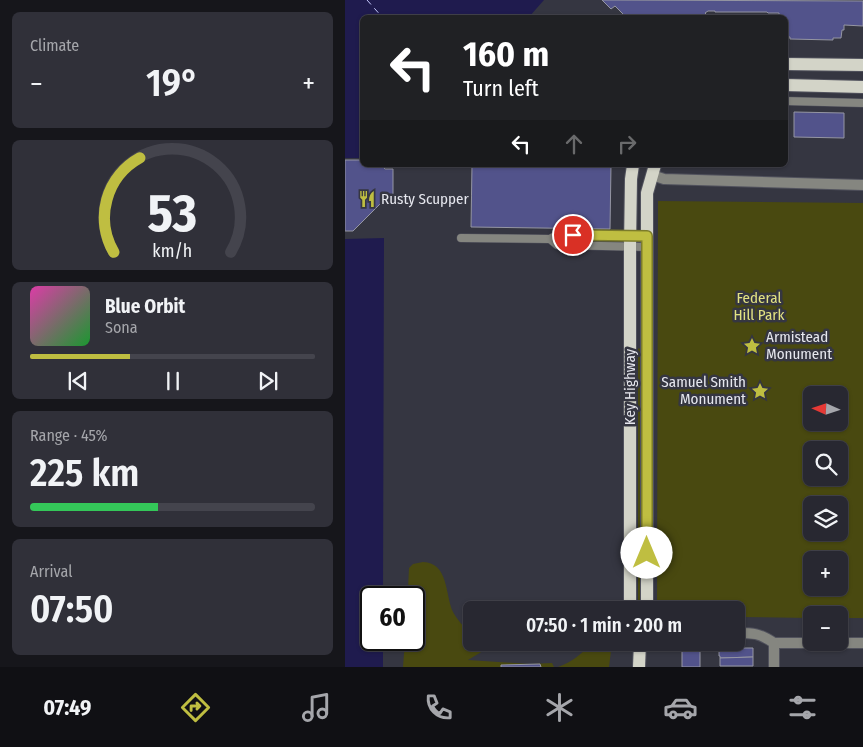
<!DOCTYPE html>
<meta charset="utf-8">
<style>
:root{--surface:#282831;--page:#303039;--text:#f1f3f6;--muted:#a5a6ab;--line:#44444d;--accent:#bfbe41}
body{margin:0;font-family:"Fira Sans Condensed",sans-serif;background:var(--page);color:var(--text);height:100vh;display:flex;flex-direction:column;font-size:19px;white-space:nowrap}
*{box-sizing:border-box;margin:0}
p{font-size:16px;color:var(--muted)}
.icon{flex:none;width:28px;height:28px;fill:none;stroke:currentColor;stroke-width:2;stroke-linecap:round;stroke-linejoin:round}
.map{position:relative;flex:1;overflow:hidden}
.details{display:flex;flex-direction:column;gap:12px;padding:12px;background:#16161b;width:345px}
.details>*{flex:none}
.hud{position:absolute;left:15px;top:15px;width:428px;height:152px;border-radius:8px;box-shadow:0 1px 4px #0004,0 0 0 1px var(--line);background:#202124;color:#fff;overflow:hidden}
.needle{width:32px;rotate:273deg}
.fabs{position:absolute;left:458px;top:386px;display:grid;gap:10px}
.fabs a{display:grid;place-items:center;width:45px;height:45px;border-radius:8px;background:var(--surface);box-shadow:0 1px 4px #0004,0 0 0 1px var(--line);font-size:25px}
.speed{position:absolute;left:15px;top:586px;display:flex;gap:10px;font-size:25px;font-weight:700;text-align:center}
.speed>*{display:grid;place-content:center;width:65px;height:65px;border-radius:50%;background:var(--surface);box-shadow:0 1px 4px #0004,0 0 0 1px var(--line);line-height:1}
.speed .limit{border:2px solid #111;border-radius:8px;background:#fff;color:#111}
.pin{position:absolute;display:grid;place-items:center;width:42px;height:42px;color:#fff;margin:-21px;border:2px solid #fff;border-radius:50%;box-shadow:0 1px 5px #0007}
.me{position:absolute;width:55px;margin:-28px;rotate:0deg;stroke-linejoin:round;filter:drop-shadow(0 0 4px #0008)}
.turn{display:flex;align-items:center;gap:18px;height:105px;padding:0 20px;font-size:22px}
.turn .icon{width:65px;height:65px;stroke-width:2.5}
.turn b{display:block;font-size:35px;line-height:42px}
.lanes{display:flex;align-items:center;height:48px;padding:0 20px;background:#0003;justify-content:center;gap:25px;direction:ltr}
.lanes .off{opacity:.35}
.big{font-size:38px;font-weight:600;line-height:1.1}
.details .tile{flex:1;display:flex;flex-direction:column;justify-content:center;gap:8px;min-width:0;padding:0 18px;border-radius:8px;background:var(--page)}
.details .dial{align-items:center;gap:0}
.dial svg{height:130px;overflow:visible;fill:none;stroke:var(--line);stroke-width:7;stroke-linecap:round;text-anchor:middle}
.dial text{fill:var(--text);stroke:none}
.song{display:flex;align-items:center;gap:15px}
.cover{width:60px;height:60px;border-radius:8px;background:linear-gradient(135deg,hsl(320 70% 55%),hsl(130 70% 35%))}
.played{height:5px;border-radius:2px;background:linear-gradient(90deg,var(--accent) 35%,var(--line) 35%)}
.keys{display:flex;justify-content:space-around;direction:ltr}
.heat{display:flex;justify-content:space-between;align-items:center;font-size:28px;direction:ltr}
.charge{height:8px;border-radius:4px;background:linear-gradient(90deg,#34c759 45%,var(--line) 0)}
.trip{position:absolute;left:118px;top:601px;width:282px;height:50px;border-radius:8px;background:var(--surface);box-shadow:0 1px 4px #0004,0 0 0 1px var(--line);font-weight:600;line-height:50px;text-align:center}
.tabs{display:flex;height:80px;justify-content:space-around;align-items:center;background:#101014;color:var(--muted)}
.tabs .icon{width:35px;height:35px}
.tabs .active{color:var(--accent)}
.tabs b{font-size:22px;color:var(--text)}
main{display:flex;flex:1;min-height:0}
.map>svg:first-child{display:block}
.green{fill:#494910;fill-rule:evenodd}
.water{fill:#1f1b4e}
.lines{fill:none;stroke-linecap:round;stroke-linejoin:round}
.ferry{stroke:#c5c9fc;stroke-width:1;stroke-dasharray:6 5;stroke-linecap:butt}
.building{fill:#52538b;stroke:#9596a3}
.lane-casing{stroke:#51525d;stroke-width:9}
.street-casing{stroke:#51525d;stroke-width:12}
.primary-casing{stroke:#51525d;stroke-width:14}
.lane{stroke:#858680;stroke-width:8}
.street{stroke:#858680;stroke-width:10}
.primary{stroke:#d3d4c8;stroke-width:12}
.route-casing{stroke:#7c7c2a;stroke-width:12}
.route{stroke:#bfbe41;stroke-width:9}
.labels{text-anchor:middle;stroke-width:5;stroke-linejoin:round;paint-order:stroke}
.poi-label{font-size:15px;fill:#e6e7ee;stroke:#353641;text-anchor:start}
.park-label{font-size:15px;fill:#e2e282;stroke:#353641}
.street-label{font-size:15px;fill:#e6e7ee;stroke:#353641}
</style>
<main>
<section class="details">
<div class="tile"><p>Climate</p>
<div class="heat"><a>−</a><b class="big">19°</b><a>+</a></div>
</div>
<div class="tile dial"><svg viewBox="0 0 100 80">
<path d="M14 69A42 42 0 1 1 86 69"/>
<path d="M14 69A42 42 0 0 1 30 11" stroke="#bfbe41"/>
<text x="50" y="56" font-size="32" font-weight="700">53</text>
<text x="50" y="72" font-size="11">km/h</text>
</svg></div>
<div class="tile">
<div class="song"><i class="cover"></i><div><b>Blue Orbit</b><p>Sona</p></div></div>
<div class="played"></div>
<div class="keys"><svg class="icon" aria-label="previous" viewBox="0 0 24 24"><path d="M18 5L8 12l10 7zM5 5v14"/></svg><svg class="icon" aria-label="pause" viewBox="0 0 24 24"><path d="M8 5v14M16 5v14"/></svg><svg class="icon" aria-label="next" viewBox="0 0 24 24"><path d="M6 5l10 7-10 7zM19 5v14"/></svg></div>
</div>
<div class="tile"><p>Range · 45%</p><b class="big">225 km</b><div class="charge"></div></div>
<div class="tile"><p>Arrival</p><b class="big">07:50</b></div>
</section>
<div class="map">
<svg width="518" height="667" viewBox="0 0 518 667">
<rect width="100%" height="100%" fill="#353641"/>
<g class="green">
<path d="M313,201L518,203V618H494V615H466V618L391,617V610H312ZM466,395H494V422H466ZM466,450H494V478H466ZM466,505H494V532H466ZM466,560H494V588H466Z"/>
<path d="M294,348L295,349L296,610H293V349Z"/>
<path d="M78,562C104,563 100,595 108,612C113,621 119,627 126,634V642L137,643L143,648L123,660L185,664L207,663L209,667H58L60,640H69V598L66,597V593L63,589L64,568L68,564Z"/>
<path d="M247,644L248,642L267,643L264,667H213C227,662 236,654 247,644Z"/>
</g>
<g class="water">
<path d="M0,0H199L184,17L18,18L17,158H0Z"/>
<path d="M39,238L38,597L26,598V640H38V667H0V239Z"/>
</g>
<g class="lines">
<path class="ferry" d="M22,0L38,18"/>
</g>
<g class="building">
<path d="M257,0L518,1V26L499,25V30H497L496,38H488V40L445,39V37H440V18H434V13H423L422,12H370V11H363L360,13L365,18H279L280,16L270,6L266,9Z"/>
<path d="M449,112L499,113V138L449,137Z"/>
<path d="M0,160H18V165H36L40,169H48V195L40,204H35L8,231H0Z"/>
<path d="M127,165H266L265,229L126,227Z"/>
<path d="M376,648H408V657L375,658V656H374V650H376Z"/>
<rect x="337" y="649" width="18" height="18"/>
<path d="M408,657V666H375V658Z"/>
<path d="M195,664L196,667H156V665Z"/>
</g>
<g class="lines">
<g class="lane-casing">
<g id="lane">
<path d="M440,101L518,103"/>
<path d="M116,238L205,239L212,235L302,236"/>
<path d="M205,239L212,245L302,247"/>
</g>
</g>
<g class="street-casing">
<g id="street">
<path d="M307,175L319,179L518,185"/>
<path d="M391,633C409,633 414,633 429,643H518"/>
<path d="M429,667V643"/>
</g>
</g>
<g class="primary-casing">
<g id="primary">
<path d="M440,64L518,65"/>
<path d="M440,85L518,87"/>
<path d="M285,610V246L286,179L288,165"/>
<path d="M302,610V193L310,165"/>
<path d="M294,667L295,642"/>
</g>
</g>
<use href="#lane" class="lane"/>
<use href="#street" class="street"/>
<use href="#primary" class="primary"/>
</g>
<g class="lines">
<g class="route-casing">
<path id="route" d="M228,235L302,236V553"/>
</g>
<use href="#route" class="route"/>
</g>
<defs>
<g id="restaurant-bare" transform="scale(1.35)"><path d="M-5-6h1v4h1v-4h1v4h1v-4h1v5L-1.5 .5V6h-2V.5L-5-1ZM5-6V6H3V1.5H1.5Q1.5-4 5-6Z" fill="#bfbe41" stroke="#353641" stroke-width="2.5" paint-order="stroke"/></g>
<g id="sight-bare" transform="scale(1.35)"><path d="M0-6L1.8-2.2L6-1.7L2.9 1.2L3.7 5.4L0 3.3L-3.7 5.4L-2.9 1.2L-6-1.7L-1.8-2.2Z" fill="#bfbe41" stroke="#353641" stroke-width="2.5" paint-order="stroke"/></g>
</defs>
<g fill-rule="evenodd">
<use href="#restaurant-bare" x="22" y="199"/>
<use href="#sight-bare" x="407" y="346"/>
<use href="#sight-bare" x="415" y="391"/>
</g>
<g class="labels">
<g class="poi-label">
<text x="36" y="204">Rusty Scupper</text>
<text x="421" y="342">Armistead<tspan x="421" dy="17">Monument</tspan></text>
<text x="401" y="387" text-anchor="end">Samuel Smith<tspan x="401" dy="17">Monument</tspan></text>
</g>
<g class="park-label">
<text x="414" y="303">Federal<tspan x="414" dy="17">Hill Park</tspan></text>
</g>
<g class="street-label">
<text transform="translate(285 387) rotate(-90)" y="5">Key Highway</text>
</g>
</g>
</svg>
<div class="fabs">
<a><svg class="needle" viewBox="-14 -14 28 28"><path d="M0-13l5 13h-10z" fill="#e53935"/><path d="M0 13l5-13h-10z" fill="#a5a6ab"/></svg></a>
<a><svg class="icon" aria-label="search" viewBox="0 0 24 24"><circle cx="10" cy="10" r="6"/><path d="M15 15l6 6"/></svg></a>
<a><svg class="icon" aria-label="layers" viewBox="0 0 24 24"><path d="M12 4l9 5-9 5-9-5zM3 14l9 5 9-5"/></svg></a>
<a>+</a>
<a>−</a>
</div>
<div class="speed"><div class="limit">60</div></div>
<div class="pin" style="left:228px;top:235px;background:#d93025"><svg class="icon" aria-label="arrive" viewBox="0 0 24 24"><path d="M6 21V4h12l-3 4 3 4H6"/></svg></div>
<svg class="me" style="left:302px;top:553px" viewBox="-20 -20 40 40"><circle r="19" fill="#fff"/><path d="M0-13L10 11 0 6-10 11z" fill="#bfbe41"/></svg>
<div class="trip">07:50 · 1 min · 200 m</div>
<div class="hud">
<div class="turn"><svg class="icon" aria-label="left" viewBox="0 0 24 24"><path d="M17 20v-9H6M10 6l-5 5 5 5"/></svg><div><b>160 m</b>Turn left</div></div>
<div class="lanes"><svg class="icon" aria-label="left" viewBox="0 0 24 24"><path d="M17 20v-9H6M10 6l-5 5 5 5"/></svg><svg class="icon off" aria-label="ahead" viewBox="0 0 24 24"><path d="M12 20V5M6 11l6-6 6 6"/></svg><svg class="icon off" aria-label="right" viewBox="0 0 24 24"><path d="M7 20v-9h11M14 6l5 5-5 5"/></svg></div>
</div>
</div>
</main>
<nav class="tabs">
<b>07:49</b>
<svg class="icon active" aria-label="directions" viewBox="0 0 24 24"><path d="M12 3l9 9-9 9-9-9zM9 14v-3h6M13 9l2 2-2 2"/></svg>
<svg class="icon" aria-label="music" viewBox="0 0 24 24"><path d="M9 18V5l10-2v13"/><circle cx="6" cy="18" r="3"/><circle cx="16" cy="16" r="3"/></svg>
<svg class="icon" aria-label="phone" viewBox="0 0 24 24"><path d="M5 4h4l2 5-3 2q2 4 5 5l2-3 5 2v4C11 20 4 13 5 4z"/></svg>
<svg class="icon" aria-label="climate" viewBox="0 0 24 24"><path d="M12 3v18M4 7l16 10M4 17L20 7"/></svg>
<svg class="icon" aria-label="car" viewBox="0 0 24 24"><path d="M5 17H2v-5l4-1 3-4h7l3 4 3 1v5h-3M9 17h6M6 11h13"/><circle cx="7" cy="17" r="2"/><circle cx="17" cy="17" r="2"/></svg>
<svg class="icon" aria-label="filters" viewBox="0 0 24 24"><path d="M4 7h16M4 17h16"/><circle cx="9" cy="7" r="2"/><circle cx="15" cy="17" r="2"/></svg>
</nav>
